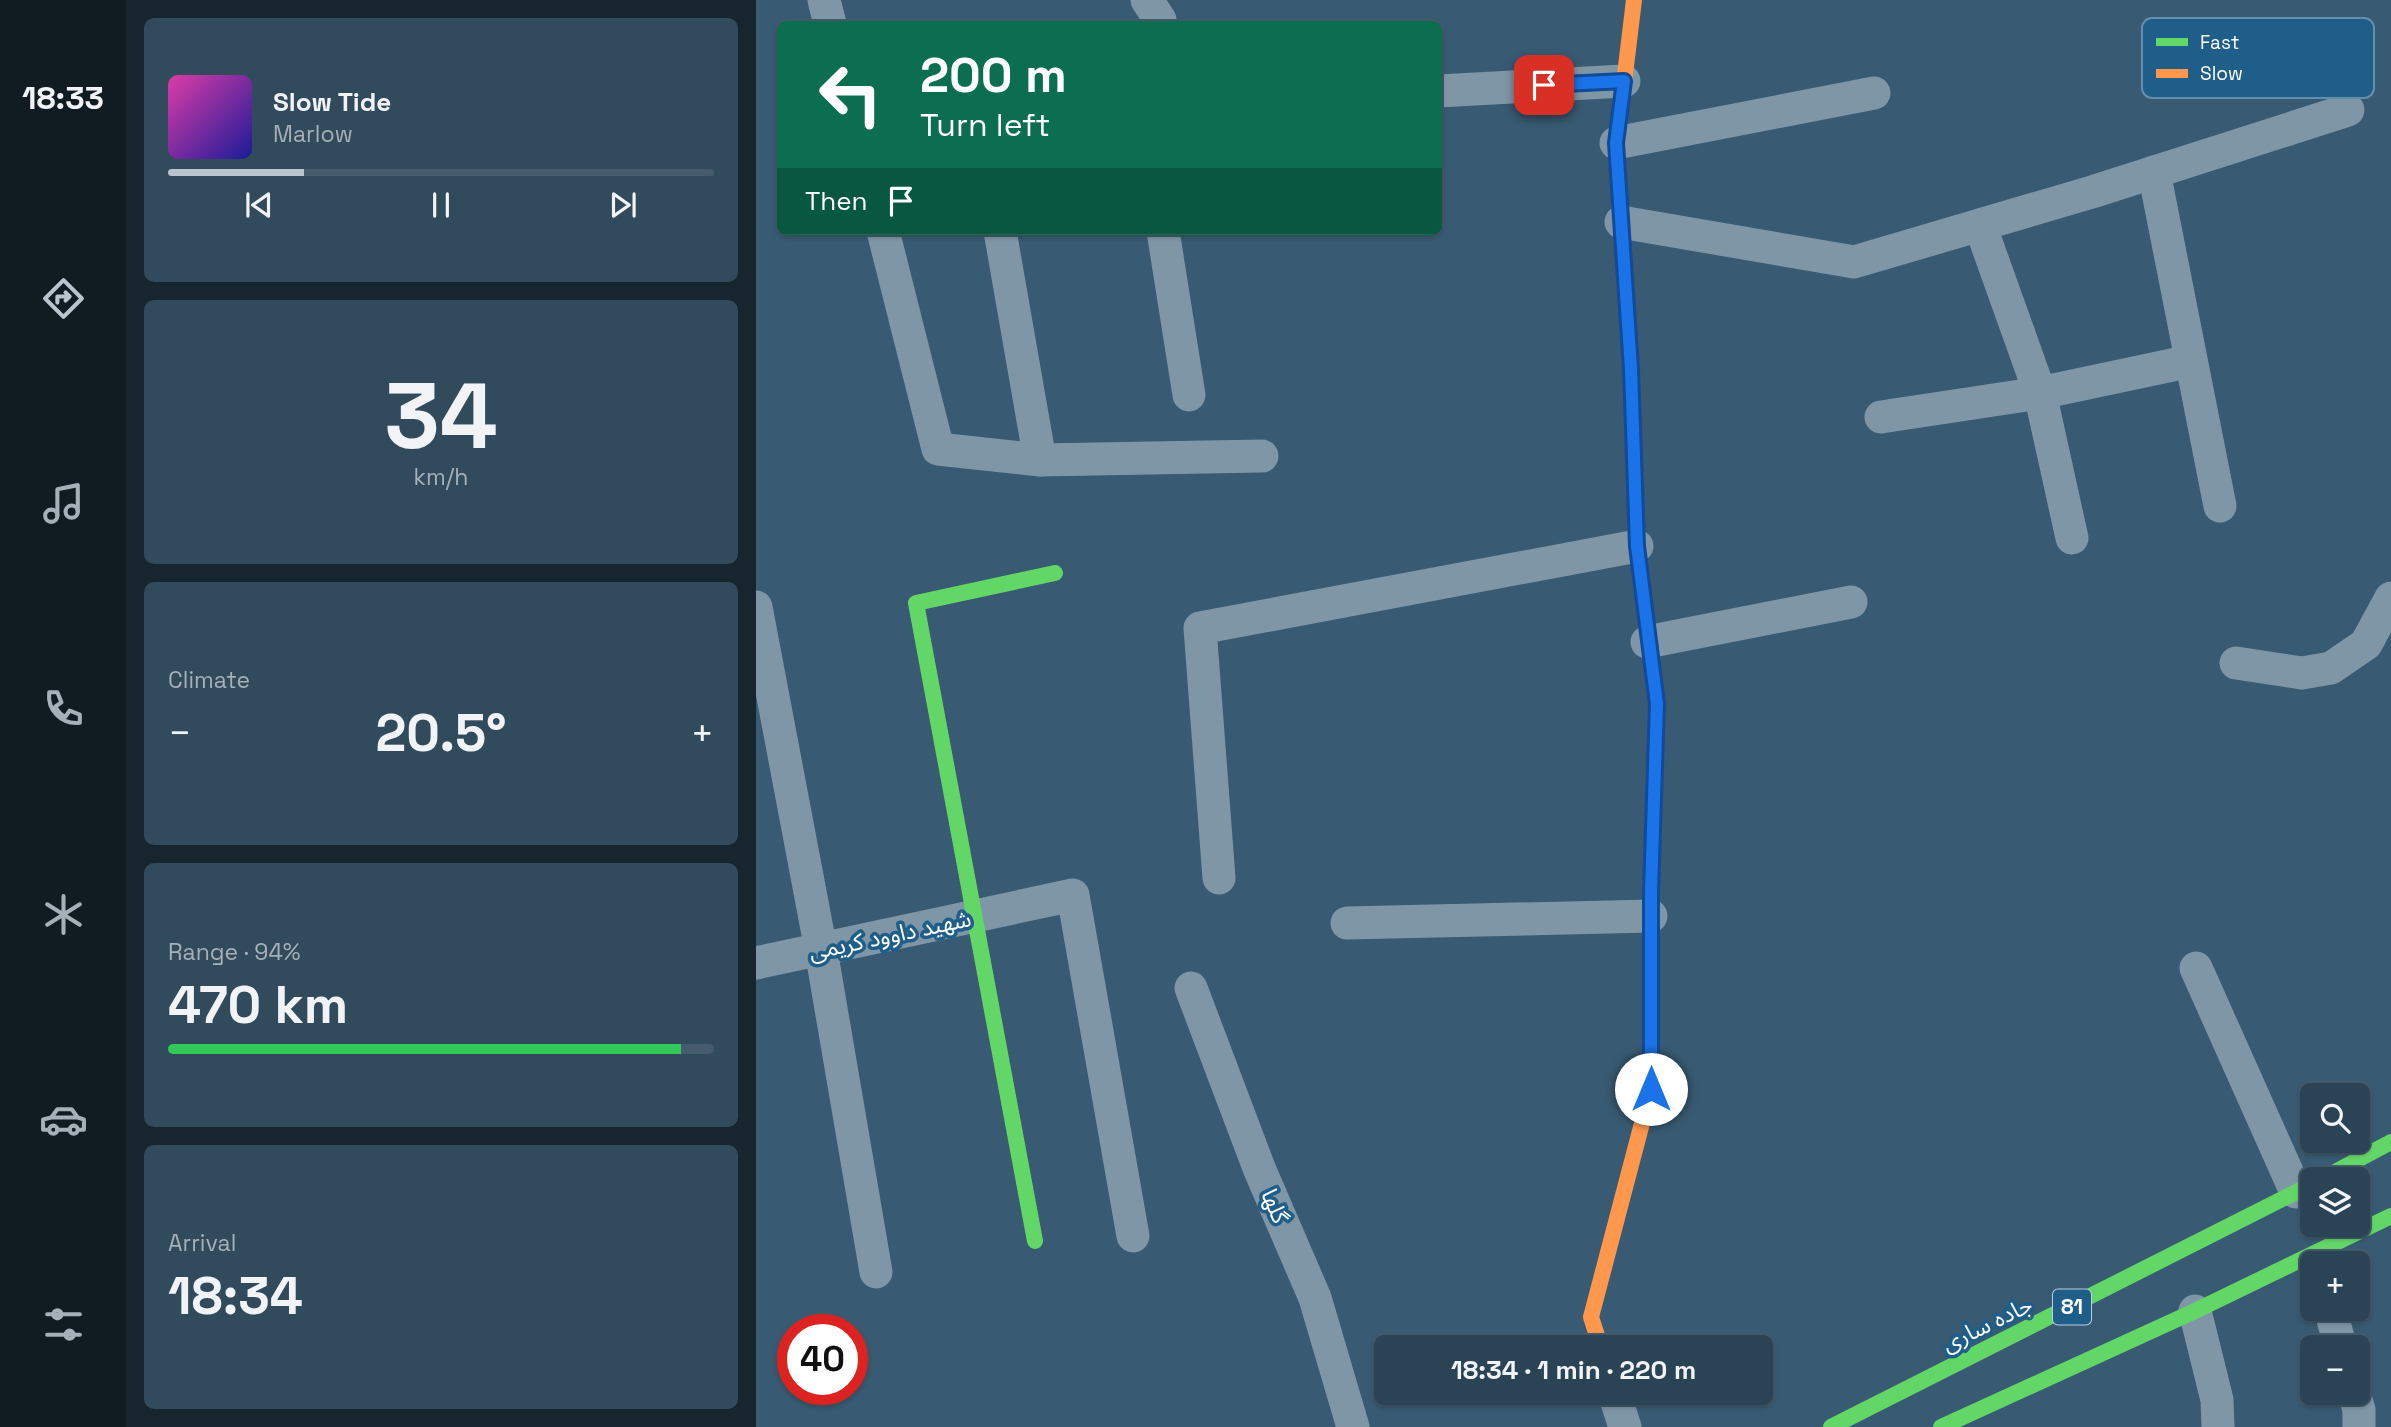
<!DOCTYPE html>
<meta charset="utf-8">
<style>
:root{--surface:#2a4456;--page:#324b5c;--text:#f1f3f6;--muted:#a5b0b9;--line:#465c6c;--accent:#b9c5ce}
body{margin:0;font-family:"Space Grotesk","Noto Sans Arabic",sans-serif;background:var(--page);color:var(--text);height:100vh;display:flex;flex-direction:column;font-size:26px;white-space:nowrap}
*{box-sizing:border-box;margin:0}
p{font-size:23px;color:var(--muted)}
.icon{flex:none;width:38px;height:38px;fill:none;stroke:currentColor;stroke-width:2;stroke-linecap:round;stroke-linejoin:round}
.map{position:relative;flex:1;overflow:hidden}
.panel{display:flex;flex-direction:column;gap:18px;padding:18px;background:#17252f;width:630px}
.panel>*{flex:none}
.banner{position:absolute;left:21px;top:21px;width:665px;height:214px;border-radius:10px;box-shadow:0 2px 5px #0004,0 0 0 2px var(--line);background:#0b6e4f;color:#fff;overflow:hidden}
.tools{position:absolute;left:1544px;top:1083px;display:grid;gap:14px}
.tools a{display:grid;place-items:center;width:70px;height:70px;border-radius:10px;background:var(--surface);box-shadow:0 2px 5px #0004,0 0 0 2px var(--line);font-size:35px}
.speed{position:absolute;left:21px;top:1314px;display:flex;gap:14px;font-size:35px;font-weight:700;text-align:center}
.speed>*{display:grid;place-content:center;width:91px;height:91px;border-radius:50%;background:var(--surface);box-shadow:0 2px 5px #0004,0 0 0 2px var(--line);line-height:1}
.speed .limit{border:10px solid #d22;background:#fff;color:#111}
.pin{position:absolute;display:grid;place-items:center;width:60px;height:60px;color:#fff;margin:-30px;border-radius:14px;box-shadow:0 4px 10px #0006}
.me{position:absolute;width:77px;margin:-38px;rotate:0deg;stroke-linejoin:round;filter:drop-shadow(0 0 5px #0008)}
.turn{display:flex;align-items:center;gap:24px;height:147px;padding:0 28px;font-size:32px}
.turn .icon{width:91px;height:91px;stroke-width:2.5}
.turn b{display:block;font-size:49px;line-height:60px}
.then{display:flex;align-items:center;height:66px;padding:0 28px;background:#0003;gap:14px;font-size:26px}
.big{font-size:52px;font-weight:600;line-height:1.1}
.panel .tile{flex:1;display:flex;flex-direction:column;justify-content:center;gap:10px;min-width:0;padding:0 24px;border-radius:10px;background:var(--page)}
.panel .dial{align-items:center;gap:0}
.dial b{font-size:91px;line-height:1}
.song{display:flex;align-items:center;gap:21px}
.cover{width:84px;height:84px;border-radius:10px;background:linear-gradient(135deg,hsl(320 70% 55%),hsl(240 70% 35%))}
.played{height:7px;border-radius:4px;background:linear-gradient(90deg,var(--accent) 25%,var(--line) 25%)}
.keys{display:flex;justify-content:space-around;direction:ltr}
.heat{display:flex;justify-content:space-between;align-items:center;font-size:38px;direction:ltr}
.charge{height:10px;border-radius:5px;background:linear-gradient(90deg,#34c759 94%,var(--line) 0)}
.trip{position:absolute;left:618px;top:1335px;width:399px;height:70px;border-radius:10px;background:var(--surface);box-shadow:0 2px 5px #0004,0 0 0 2px var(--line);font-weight:600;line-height:70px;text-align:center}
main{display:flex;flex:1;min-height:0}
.tabs{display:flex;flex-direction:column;width:126px;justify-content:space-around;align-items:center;background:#111b22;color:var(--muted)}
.tabs .icon{width:49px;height:49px}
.tabs .active{color:var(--accent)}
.tabs b{font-size:32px;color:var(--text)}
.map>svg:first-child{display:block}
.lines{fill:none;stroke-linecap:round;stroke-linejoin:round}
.street{stroke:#7f96a7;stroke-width:33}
.fast{stroke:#63d668;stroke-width:16}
.slow{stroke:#ff974d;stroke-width:16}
.route-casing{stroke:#114b97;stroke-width:18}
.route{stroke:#1a73e8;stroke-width:12}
.labels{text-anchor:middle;stroke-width:7;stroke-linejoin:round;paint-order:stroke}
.shield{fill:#205e8a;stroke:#bccfdc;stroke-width:2}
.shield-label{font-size:21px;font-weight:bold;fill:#fff}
.street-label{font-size:23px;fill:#fff;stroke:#205e8a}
.key{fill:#205e8a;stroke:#638ead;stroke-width:2}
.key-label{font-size:19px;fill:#fff}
</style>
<main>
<nav class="tabs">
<b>18:33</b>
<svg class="icon active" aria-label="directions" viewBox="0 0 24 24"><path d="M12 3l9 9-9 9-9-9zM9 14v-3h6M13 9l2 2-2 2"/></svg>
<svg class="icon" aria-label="music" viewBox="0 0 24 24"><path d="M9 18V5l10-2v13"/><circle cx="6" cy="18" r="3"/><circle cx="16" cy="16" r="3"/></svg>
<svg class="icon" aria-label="phone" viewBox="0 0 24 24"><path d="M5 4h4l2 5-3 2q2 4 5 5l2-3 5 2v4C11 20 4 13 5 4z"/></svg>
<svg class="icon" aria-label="climate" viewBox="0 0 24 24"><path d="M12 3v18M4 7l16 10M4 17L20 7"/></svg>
<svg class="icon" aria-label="car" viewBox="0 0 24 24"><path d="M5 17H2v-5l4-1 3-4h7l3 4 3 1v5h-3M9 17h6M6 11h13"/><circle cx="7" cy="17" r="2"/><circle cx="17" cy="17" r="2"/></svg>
<svg class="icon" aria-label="filters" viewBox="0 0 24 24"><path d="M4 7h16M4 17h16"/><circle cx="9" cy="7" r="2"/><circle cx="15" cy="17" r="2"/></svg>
</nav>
<section class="panel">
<div class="tile">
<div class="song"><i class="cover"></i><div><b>Slow Tide</b><p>Marlow</p></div></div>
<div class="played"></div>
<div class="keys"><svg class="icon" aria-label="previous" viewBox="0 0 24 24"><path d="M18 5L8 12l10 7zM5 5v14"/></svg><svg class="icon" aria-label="pause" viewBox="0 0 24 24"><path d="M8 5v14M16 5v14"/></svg><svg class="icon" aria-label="next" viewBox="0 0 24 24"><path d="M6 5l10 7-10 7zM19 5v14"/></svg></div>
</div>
<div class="tile dial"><b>34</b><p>km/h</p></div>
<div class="tile"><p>Climate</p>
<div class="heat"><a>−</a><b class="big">20.5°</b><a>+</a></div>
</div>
<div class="tile"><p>Range · 94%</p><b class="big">470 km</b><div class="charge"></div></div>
<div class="tile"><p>Arrival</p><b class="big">18:34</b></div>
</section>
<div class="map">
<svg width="1635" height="1427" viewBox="0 0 1635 1427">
<rect width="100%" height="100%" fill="#385a72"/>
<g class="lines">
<g class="street">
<path d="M68,0L74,24"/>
<path d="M391,0L404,20"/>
<path d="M682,91L868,81"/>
<path d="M860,143L1118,93"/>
<path d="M1398,172L1464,506"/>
<path d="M865,222L1098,262L1336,192L1592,110"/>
<path d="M1224,225L1284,393L1316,538"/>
<path d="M127,231L182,449L284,460L506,456"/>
<path d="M244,231L284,460"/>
<path d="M407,231L433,395"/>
<path d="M1125,417L1284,393L1435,361"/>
<path d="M0,607L65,950L120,1272"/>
<path d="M891,642L1095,602"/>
<path d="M1480,663L1546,673L1575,668L1610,644L1635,598"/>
<path d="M463,878L444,628L881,546"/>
<path d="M591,923L895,916"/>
<path d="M0,963L317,895L377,1236"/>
<path d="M1440,968L1540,1192"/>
<path d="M435,988L503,1168L559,1298L597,1427"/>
<path d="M1574,1309L1585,1348"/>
<path d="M1439,1311L1461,1400L1462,1427"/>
<path d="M858,1393L869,1427"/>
<path d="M1598,1393L1603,1410V1427"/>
</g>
<g class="fast">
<path d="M860,149L875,369L881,546L901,703L895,892V1040"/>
<path d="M1564,1180L1635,1142"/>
<path d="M279,1241L160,603L299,573"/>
<path d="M1075,1427L1556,1184"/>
<path d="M1185,1427L1439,1311L1635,1216"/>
</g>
<g class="slow">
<path d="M860,149L878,0"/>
<path d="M845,1348L835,1317L895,1089V1040"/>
</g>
</g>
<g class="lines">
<g class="route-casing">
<path id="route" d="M788,85L868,81L860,143L875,369L881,546L901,704L895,892V1089"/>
</g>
<use href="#route" class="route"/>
</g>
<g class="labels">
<rect class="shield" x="1297" y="1289.5" width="38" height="35" rx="5"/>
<g class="shield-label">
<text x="1316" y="1314">81</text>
</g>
<g class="street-label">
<text transform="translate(134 935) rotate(-12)" y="8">شهید داوود کریمی</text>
<text transform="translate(519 1206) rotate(67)" y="8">گلها</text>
<text transform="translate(1231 1324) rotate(-26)" y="8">جاده ساری</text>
</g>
</g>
<rect x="1386" y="18" width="232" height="80" rx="10" class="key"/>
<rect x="1400" y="38" width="32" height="8" fill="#63d668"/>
<rect x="1400" y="69" width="32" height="9" fill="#ff974d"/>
<g class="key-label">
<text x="1444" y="49">Fast</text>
<text x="1444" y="80">Slow</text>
</g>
</svg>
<div class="tools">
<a><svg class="icon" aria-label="search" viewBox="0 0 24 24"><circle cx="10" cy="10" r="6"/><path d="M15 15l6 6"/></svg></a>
<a><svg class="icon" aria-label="layers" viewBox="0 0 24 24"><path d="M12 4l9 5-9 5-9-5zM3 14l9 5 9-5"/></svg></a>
<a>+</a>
<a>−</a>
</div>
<div class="speed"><div class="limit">40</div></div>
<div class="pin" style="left:788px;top:85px;background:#d93025"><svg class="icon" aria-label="arrive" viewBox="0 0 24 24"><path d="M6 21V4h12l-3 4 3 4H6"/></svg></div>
<svg class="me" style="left:895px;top:1089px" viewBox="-20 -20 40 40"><circle r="19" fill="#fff"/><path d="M0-13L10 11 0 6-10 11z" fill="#1a73e8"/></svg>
<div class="trip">18:34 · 1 min · 220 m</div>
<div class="banner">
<div class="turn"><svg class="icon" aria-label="left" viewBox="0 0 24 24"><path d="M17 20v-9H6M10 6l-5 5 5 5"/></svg><div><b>200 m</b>Turn left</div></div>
<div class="then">Then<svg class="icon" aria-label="arrive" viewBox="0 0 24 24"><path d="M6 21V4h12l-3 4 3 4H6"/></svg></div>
</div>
</div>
</main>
